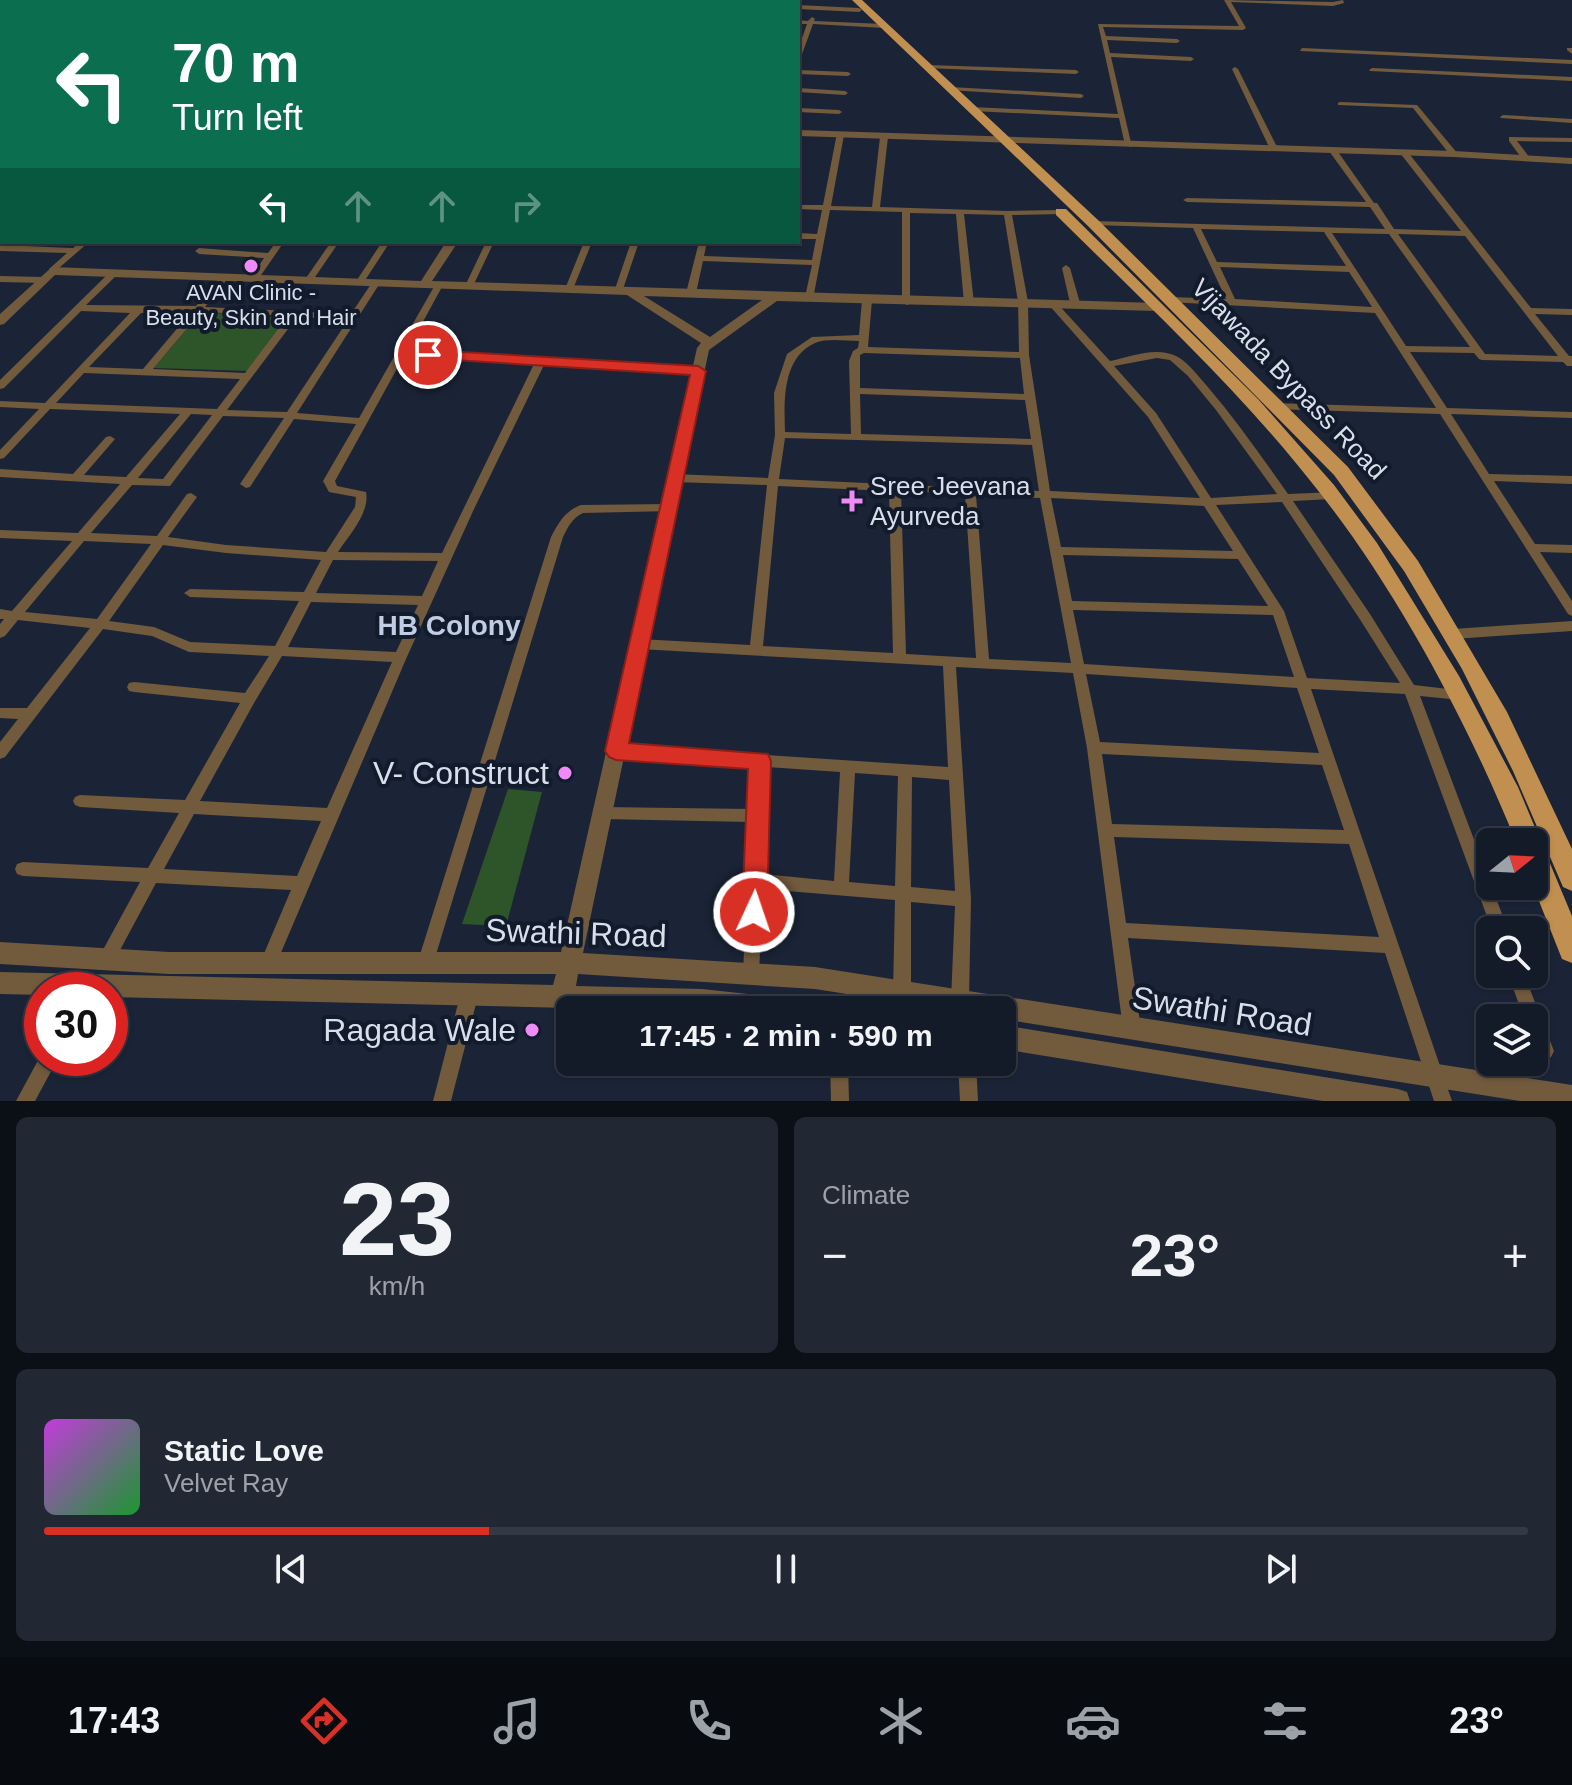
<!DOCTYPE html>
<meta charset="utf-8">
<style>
:root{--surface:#141b28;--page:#212834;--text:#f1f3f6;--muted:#9da1a8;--line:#333945;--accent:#d93025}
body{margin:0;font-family:Arial,sans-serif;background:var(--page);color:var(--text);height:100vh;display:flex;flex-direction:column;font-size:30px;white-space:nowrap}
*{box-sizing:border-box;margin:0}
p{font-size:26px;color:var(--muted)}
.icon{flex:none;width:44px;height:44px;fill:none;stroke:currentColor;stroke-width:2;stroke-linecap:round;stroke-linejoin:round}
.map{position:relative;height:1101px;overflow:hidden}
.details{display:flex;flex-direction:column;gap:16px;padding:16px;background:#0b0f16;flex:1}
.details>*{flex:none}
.top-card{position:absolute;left:0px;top:0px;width:800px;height:244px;box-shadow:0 2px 6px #0004,0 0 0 2px var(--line);background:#0b6e4f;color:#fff;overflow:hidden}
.needle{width:52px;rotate:72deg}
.fabs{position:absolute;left:1476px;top:828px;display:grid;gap:16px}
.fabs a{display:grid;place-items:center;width:72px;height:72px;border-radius:12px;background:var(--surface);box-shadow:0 2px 6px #0004,0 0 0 2px var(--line);font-size:40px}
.speed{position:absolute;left:24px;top:972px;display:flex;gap:16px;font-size:40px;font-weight:700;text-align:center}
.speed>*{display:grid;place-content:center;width:104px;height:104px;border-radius:50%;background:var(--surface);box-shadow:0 2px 6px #0004,0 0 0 2px var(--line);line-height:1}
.speed .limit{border:12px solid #d22;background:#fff;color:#111}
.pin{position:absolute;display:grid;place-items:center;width:68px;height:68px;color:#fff;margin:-34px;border:4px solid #fff;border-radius:50%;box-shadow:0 2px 8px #0007}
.me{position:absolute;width:88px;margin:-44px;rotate:3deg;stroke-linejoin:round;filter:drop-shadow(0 0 6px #0008)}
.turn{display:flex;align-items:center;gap:28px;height:168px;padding:0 40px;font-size:36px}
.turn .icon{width:104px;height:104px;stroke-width:2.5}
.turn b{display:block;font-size:56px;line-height:68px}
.lanes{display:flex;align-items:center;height:76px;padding:0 40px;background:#0003;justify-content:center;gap:40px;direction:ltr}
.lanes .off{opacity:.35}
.big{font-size:60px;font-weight:700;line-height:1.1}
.details .card{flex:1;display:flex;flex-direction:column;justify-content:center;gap:12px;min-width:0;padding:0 28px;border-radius:12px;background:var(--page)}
.details .dial{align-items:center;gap:0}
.dial b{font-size:104px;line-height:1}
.song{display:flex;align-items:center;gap:24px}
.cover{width:96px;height:96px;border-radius:12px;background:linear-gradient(135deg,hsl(290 70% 55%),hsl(130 70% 35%))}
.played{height:8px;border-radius:4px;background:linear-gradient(90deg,var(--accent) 30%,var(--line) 30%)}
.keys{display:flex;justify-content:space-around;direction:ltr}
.heat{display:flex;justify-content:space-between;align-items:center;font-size:44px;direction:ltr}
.details .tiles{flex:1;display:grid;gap:16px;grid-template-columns:1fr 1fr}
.card:last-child{grid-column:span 2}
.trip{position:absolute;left:556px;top:996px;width:460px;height:80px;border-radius:12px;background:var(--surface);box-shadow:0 2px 6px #0004,0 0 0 2px var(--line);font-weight:700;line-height:80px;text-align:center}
.tabs{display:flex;height:128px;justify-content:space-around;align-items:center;background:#080b10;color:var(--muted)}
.tabs .icon{width:56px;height:56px}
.tabs .on{color:var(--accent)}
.tabs b{font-size:36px;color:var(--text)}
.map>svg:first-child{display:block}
.green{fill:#2e5529}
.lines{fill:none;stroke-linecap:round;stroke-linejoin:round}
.minor{fill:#725a3d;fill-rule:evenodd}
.tertiary{fill:#725a3d;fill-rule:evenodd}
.primary{fill:#c18f4f;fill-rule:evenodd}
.trunk{fill:#d09952;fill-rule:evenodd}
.wall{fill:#1e3b75}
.shaded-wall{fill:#18305f}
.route{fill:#d93025;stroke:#8d1f18;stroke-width:2}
.poi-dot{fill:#ef8bf6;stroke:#111b2c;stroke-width:3}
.labels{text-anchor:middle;stroke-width:8;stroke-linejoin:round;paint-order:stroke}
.far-poi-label{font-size:22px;fill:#d8dfeb;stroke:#111b2c}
.street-label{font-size:26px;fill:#d8dfeb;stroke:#111b2c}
.poi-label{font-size:26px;fill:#d8dfeb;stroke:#111b2c;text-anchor:start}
.neighbourhood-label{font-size:28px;font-weight:bold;fill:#c0cde5;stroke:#111b2c}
.near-poi-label{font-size:32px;fill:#d8dfeb;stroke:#111b2c;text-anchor:end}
.near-street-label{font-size:32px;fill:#d8dfeb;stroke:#111b2c}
</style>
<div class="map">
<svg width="1572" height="1101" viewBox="0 0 1572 1101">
<rect width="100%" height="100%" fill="#1a2436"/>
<g class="green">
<path d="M201,312L289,318L249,371L154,368Z"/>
<path d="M508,789L542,792L506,926L462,924Z"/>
</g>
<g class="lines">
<g class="minor">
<path d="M495,0H514L520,2H501Z"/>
<path d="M630,0H636L635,2H629Z"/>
<path d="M650,0H685L694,2H659Z"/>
<path d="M1224,0L1333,2L1343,0L1344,3L1333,6L1231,2L1246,28L1243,30L1103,27L1106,36L1177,39L1180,41L1177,43L1107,40L1110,53L1191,57L1194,59L1191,61L1111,57L1132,147L1125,145L1119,118L972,111L969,109L972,107L1118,114L1098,24L1239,26Z"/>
<path d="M798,5L859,8L862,10L859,12L798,9Z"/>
<path d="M812,17L815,19L814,21L884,24L887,26L884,28L813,24L801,57L798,59V49L807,24H798V20L808,21Z"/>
<path d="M1302,48L1572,60V64L1300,51Z"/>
<path d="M1567,48H1572V54L1567,50Z"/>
<path d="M0,51L2,52V56L0,55Z"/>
<path d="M928,65L1076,70L1079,72L1076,74L926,68V66Z"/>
<path d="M1235,67L1238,69L1278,149L1277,151L1270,149L1232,69Z"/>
<path d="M1372,68L1572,77V81L1370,71L1369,70Z"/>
<path d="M798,70L848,72L851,74L848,76L798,74Z"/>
<rect x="0" y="72" width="2" height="4"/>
<path d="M950,87L1081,94L1084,96L1081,98L948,90V88Z"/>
<path d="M798,88L845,91L848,93L845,95L798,92Z"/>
<path d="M1340,102L1417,105L1458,154L1451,156L1413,108L1338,105V103Z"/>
<path d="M798,108L839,110L842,112L839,114L798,112Z"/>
<path d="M1503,115L1572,119V123L1501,118L1500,117Z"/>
<path d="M837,133L844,135L831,206L872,207L880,137L884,135L888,137L880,207L1008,211L1061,210L1065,212L1061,214L1012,215L1028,302L1029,355L1050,491L1200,498L1148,417L1048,304V300H1054L1110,361C1129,357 1156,346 1176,356C1188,362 1198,376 1207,386C1236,420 1262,457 1288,494L1336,492L1338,495L1332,499L1293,501L1370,614L1414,685L1465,691L1467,695L1465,699L1460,700L1420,696L1508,930H1492L1405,694L1311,689L1452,1101H1434L1385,953L1128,938L1141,1029L1138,1035L1132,1038L1126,1035L1123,1029L1087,748L1073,673L956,667L971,899L969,1000L966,1006L960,1008L954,1006L951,1000L955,906L911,902V991L908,997L902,999L896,997L893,991L895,900L763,889L759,973L757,979L751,981L745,979L743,973L750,822L603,819L598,818L595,813L598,808L603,807L750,809L753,766L616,757L611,755L609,751L611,747L616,745L948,767L943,666L639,649L634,647L632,644L634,641L639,639L750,645L767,485L674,482L668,478L674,474L768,478L775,435L774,393L787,354L812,337L859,335L862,300L867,297L872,300L868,347L1019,352L1018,302L1004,215L964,214L974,303L972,305H966L964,303L956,214L910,213V304L907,305L902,302V212L830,210L813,299H807L805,297L812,265L703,261L696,293L694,295H688L686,293L699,242H707L704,256L812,260L816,239H798V233L817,234L822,210L798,209V205H823ZM859,341L858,348L853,351L849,361L851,434L785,432C784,401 782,358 815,343C827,338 846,341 859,341ZM864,353L1020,358L1024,394L860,388V355ZM1157,358L1170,360L1188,376L1216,410L1277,494L1211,498L1156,413L1114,366ZM860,394L1025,400L1031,439L861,434ZM785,438L1032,445L1039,491L779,479ZM778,486L889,491L893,653L763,646ZM901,491L965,494L976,658L906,654ZM976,495L1040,498L1071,663L989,659ZM1051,498L1204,506L1233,551L1061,547ZM1282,502L1361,621L1400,683L1307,678L1284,611L1216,505ZM1063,555L1238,559L1268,606L1072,601ZM1073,610L1273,615L1294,677L1084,664ZM1086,674L1297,688L1319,753L1100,742ZM1102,754L1322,765L1344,830L1112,824ZM767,767L840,772L834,881L763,874ZM855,773L898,776L895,886L849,882ZM912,777L949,780L955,891L911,887ZM1114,837L1349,844L1379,937L1126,923Z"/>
<path d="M1509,137L1572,138V142L1517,141L1530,158L1526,160H1523L1509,141Z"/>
<path d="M1330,149H1336L1374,203H1377L1394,229L1461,231L1400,153L1407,151L1531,308L1572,309V315L1535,314L1569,356H1572V366H1567L1563,362L1482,360L1479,359L1474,353L1410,352L1447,408L1572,412V418L1451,414L1489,474L1572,476V484L1494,481L1535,544L1572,545V553L1540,552L1572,601V616L1568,614L1440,414L1271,409L1266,406L1271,403L1436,408L1375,313L1168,302L1166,300L1171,297L1226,299L1193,228L1093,225L1089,223L1093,221L1385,229L1370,207L1187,202L1183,200L1187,198L1366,202L1329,151ZM1201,229L1324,232L1346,266L1217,262ZM1332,233L1389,234L1470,347L1406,346ZM1398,234L1465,236L1558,356L1485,354ZM1220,267L1349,272L1372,307L1235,299Z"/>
<rect x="0" y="198" width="2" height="6"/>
<rect x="0" y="219" width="2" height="4"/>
<path d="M80,242H89L52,274L49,273V269L67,253L0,251V245L73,248Z"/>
<path d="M276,242H284L257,281L254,282L250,279L264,258L199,254L195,251L199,248L268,253Z"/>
<path d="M331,242H339L311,283H305L304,281Z"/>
<path d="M382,242H390L362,285H356L355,283Z"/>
<path d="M486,242H494L473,286L472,288H466L465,286Z"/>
<path d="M584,242H592L573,289L572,291H566L565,289Z"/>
<path d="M631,242H639L622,292L621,294H615L614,292Z"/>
<path d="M1066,265L1070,268L1080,303L1078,305H1072L1070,303L1062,268Z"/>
<path d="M114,270L117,271V275L86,305L196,306L221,276L224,275L228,278L205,307L351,314L373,281H379L380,283L297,413L359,418L435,285L439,282L443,285L407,351L541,357L698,368L703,371L698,374L544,365L474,509L406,659L274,969L268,971L262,969L260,963L291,890L156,883L112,965L106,967L100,965L98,959L140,882L23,876L17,874L15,869L17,864L23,862L148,868L179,813L80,807L75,805L73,801L75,797L80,795L185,800L240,703L134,692L129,691L127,687L129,683L134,682L245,693L269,656L189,652L152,636L103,629L5,757L0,759V742L18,719L0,718V708H27L90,628L18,620L5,636L0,638V624L4,619H0V609L12,611L72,541L0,538V530L78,533L120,484L0,477V469L73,474L106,437L110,436L115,439L84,475L126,477L180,414L50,409L4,458L0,459V450L39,409L0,407V401L45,403L130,313L81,311L4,388L0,389V380L111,271ZM191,312L143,369L89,367L141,313ZM201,312L288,316L245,373L153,369ZM297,317L348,320L287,412L227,410ZM404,356L534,364L442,553L338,552C349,535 370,513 366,492L337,486L335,481ZM84,373L240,379L217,409L56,403ZM191,414L212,415L163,479L138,478ZM223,416L284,418L240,484L246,488L250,487L294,419L356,424L323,481L329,492L356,497L355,507L326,552L226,545L168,537L197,497L191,493L187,494L157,536L91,533L132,485L170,486ZM84,541L151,544L97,619L25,612ZM163,545L226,553L321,560L304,592L190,589L184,593L190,597L299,601L275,646L190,642L154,627L109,621ZM333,560L438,561L422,596L316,593ZM311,602L418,605L396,652L288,647ZM282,656L392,662L327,808L200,801L254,703ZM194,814L321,821L297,876L164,869Z"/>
<path d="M0,276L43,277L47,280L43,283L0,282Z"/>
<path d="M668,504L672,505L674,508L672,511L583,513C572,518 568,527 563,537L434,961L432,967L426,969L420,967L418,961L551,537C559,522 565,511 581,505Z"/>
<path d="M1572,621V631L1453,639L1448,637L1447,634L1448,631L1453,629Z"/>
<path d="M1508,974H1524L1554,1051L1551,1057L1545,1060L1539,1057L1534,1045V1018H1524Z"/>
<path d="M469,988L475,990L478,996L451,1101H433L460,996L463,990Z"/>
<path d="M42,1053V1058H58L55,1064L35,1101H16Z"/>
<path d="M830,1062H848L849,1101H831Z"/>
<path d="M958,1062H976L978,1101H960Z"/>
</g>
<g class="tertiary">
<path d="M0,118L2,119V125L0,124Z"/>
<path d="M798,130L1454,151L1572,158V164L1454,157L798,136Z"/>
<path d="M446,242H458L432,281L1157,303L1163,307L1157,311L777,301L709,350L583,953L815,967L1572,1085V1101H1520L1002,1019V1010H948L815,989L578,974L576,986L702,989L795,999L803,1002L807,1010H652L110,997V990H42V995L0,994V972L553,985L556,974H169L0,964V942L169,952H561L697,348L701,343L627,295L55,275L4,324L0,325V314L52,267L421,281ZM644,296L762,300L710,337Z"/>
<path d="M1002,1025L1398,1089L1407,1092L1410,1101H1323L1002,1049Z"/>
</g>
<g class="primary">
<path d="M852,0H862L1098,220L1348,467L1418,561L1507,712L1572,849V891L1563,887L1513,771L1462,669L1404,571L1334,475L1088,226Z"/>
<path d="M1056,209H1066L1258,399L1334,485L1377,543L1459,676L1518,787L1572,916V963L1562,959L1533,886L1534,842H1516C1469,725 1398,592 1320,493C1242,392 1147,305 1056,215Z"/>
</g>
<g class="trunk">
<path d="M288,0H309L286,2Z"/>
<rect x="0" y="105" width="2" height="6"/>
</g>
</g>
<path class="wall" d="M468,0H498V2H469Z"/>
<rect class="shaded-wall" x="488" y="0" width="10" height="2"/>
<path class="route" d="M428,350L698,366L706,371L629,743L768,754L771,761L767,912L763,920L754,923L746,920L742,912L748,769L616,760L609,757L605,751L690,375L423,358V351Z"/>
<g class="poi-dot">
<circle cx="251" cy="266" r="8"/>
<path d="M848 489h8v8h8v8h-8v8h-8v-8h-8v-8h8z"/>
<circle cx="565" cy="773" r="8"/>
<circle cx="532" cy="1030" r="8"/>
</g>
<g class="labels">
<g class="far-poi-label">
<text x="251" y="300">AVAN Clinic -<tspan x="251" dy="25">Beauty, Skin and Hair</tspan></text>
</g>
<g class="street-label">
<text transform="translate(1289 379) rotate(46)" y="9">Vijawada Bypass Road</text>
</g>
<g class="poi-label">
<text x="870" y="495">Sree Jeevana<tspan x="870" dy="30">Ayurveda</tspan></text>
</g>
<g class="neighbourhood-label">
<text x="449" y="635">HB Colony</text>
</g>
<g class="near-poi-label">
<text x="549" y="784">V- Construct</text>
<text x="516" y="1041">Ragada Wale</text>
</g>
<g class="near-street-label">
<text transform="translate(576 933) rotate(2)" y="11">Swathi Road</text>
<text transform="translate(1222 1011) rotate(9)" y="11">Swathi Road</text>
</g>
</g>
</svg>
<div class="fabs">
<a><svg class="needle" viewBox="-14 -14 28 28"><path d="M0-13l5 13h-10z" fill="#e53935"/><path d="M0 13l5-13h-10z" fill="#9da1a8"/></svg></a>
<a><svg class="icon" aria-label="search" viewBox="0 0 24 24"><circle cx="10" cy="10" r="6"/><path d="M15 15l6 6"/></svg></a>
<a><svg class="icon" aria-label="layers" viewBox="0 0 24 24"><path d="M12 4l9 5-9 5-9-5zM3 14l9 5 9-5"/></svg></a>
</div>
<div class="speed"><div class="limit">30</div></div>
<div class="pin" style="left:428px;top:355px;background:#d93025"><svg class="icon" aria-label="arrive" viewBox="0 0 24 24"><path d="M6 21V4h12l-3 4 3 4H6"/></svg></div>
<svg class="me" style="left:754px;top:912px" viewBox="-20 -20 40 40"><circle r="17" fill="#d93025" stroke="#fff" stroke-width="3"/><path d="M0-11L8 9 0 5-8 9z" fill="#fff"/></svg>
<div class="trip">17:45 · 2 min · 590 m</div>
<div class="top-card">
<div class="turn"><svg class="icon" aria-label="left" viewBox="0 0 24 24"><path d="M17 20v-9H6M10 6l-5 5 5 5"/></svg><div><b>70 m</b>Turn left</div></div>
<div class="lanes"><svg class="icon" aria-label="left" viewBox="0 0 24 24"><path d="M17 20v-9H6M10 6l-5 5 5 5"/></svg><svg class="icon off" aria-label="ahead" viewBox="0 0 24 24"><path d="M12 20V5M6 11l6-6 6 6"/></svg><svg class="icon off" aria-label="ahead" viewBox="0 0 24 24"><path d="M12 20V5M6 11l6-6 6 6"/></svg><svg class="icon off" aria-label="right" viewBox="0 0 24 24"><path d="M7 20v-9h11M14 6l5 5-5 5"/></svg></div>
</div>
</div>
<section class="details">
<div class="tiles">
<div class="card dial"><b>23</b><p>km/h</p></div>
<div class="card"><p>Climate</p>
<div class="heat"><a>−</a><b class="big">23°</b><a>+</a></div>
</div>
<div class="card">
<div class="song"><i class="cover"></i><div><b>Static Love</b><p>Velvet Ray</p></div></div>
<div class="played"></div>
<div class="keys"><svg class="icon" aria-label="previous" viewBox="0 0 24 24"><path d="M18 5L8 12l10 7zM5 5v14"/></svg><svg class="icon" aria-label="pause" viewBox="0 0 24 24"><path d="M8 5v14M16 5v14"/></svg><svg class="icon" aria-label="next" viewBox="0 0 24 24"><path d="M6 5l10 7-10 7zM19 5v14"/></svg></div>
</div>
</div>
</section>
<nav class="tabs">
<b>17:43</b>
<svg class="icon on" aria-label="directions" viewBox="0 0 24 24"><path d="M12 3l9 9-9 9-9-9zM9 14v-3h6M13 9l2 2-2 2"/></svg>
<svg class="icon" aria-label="music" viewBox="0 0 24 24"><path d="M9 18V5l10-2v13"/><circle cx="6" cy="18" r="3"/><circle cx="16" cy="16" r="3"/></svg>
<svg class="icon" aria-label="phone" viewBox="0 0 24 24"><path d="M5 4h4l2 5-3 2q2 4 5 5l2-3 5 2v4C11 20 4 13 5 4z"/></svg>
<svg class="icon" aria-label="climate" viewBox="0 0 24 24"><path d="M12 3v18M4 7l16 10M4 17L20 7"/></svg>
<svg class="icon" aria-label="car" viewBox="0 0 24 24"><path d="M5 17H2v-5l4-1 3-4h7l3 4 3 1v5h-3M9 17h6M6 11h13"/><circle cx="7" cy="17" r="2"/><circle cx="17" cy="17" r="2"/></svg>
<svg class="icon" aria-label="filters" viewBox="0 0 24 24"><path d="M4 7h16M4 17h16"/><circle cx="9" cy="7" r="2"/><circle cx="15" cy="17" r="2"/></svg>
<b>23°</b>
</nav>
